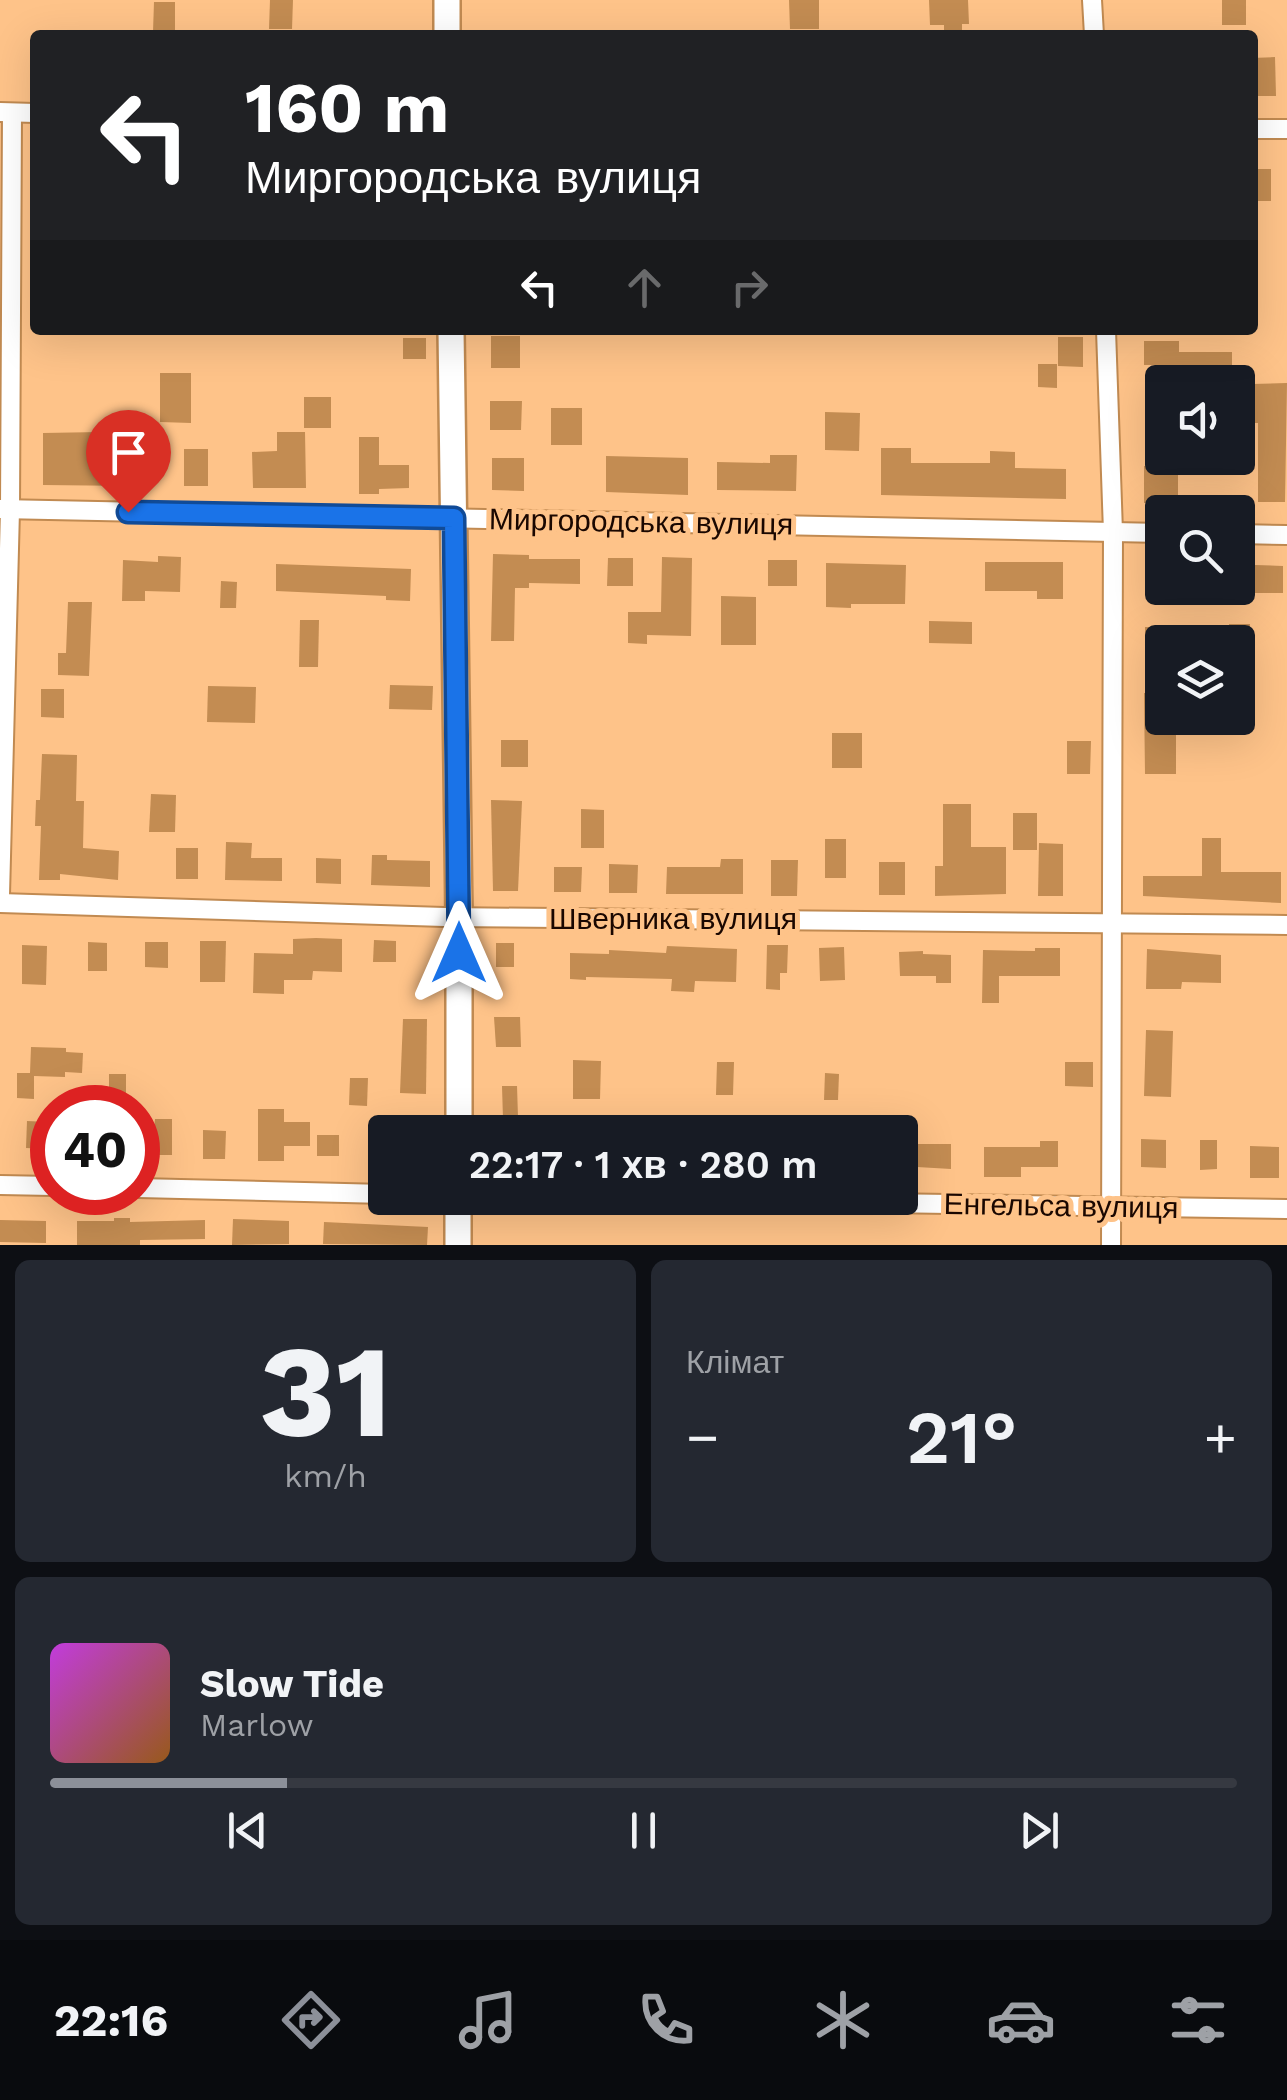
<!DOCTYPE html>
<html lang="uk">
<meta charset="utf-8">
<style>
:root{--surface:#171b24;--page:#242831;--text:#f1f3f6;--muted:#9ea1a6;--line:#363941;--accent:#8c9099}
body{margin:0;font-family:"Work Sans",sans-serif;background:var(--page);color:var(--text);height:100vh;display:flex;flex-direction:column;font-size:38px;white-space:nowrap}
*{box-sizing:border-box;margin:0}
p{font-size:32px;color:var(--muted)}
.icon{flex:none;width:55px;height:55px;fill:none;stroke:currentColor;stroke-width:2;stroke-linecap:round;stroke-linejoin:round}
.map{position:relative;height:1245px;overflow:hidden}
.details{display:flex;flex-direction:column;gap:15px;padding:15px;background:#0d0f14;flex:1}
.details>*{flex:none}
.top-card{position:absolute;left:30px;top:30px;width:1228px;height:305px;border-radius:10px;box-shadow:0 10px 40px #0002;background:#202124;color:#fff;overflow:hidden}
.tools{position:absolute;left:1145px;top:365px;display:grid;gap:20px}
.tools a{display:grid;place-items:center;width:110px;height:110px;border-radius:10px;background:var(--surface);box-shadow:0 10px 40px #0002;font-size:50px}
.speed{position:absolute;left:30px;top:1085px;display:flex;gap:20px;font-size:50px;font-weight:700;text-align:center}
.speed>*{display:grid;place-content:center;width:130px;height:130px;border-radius:50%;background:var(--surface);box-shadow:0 10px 40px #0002;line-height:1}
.speed .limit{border:15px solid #d22;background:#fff;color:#111}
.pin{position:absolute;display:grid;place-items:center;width:85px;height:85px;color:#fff;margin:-102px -42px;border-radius:50% 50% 50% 0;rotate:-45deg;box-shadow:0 0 10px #0007}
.pin .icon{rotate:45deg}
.me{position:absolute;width:110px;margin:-55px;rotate:0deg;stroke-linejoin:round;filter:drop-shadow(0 0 8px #0008)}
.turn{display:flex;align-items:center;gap:35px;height:210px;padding:0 50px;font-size:45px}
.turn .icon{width:130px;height:130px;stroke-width:2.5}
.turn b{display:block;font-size:70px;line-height:85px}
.lanes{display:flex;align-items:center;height:95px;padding:0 50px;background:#0003;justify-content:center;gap:50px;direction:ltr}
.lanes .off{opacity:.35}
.big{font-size:75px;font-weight:600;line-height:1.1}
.details .card{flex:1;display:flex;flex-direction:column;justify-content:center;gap:15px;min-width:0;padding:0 35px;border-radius:15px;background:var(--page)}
.details .dial{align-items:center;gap:0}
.dial b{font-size:130px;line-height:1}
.song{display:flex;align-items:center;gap:30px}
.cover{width:120px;height:120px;border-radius:15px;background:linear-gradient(135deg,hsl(290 70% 55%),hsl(30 70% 35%))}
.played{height:10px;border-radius:5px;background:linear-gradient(90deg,var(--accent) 20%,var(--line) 20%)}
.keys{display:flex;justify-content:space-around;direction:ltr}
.heat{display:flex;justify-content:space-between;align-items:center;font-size:55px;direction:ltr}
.details .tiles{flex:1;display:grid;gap:15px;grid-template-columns:1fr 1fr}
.card:last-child{grid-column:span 2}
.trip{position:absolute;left:368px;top:1115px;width:550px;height:100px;border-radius:10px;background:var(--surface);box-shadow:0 10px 40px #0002;font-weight:600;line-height:100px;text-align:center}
.tab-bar{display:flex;height:160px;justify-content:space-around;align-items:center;background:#090b0e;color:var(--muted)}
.tab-bar .icon{width:70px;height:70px}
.tab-bar .active{color:var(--accent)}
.tab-bar b{font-size:45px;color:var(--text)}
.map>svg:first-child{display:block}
.building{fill:#c38c52}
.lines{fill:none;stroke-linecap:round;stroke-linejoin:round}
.street-casing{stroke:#c18a51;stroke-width:22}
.secondary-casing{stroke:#c18a51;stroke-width:30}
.street{stroke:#fff;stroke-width:18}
.secondary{stroke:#fff;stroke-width:25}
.route-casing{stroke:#114b97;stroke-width:25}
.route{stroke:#1a73e8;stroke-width:18}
.labels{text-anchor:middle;stroke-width:10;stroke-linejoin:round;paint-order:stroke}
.street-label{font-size:30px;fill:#1a0700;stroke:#fec389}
</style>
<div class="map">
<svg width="1287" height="1245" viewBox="0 0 1287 1245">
<rect width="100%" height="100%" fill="#fec389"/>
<g class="building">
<path d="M270,0H293L292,29H269Z"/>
<path d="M789,0H819V29H790Z"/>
<path d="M929,0H968L969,24H962V35H944V25H930Z"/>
<rect x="1222" y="0" width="24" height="25"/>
<path d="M154,2H175V32H153Z"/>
<path d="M1275,57L1276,96H1252V58Z"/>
<rect x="1252" y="169" width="19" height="32"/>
<rect x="491" y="336" width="29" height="32"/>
<path d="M1058,337H1083V367L1058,366Z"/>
<rect x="403" y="338" width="23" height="21"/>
<path d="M1144,341H1179V352H1232V382H1199V365H1144Z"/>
<path d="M1038,364H1057V388L1038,387Z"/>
<path d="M160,373H191V423L160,422Z"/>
<path d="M1287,383L1285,502H1258V423H1252V384Z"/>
<rect x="304" y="397" width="27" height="31"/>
<path d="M490,401H522L521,430H490Z"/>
<rect x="551" y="408" width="31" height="37"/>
<path d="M825,412L860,413L859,451L825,450Z"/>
<path d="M100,432V454H134V486L43,485V433Z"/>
<path d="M277,432H305L306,488H253L252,452L277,451Z"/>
<path d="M359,437H379V465H409V488L379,489V494H359Z"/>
<path d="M881,448H911V463H990V451L1015,452V468L1066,469V499L881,495Z"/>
<rect x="184" y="449" width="24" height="37"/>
<path d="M770,455H797L796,491L717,490V462L770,463Z"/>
<path d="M606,456L688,458V495L606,492Z"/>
<path d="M492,458H524V491L492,490Z"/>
<path d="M1144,466H1178V502L1144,503Z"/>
<path d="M493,554L529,555V559H580V584L529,583V588H515L514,641H491Z"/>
<path d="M158,556L181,557L180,592L145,591V601H122L123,560L158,562Z"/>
<path d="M662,557L692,558L691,636L647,635V644L628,643V612H661Z"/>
<path d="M608,558H633V586H607Z"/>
<rect x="768" y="560" width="29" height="26"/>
<path d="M985,562H1063V599H1037V591H985Z"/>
<path d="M826,563L906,565L905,604H851V608L826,607Z"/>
<path d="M276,564L411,569L410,601L386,600V596L276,591Z"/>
<path d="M1255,565L1283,566V593H1255Z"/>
<path d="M221,581L237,582L236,608H220Z"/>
<path d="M721,596L756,597V645H721Z"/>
<path d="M68,602H92L89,676L58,675V653H66Z"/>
<path d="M300,620H319L318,667H299Z"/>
<path d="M929,621L972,622V644L929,643Z"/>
<rect x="1229" y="624" width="21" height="18"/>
<path d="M1145,627H1180V642H1162V664H1145Z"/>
<path d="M390,685L433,686L432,710L389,709Z"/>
<path d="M208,686L256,687L255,723L207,722Z"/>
<path d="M41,689H64V718L41,717Z"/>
<path d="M1144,693H1162V718H1176V774H1145Z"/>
<rect x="832" y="733" width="30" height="35"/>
<rect x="501" y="740" width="27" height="27"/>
<path d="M1067,741H1091L1090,774H1067Z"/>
<path d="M42,754L77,755L76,801H84L83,848L119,851L118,880L60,874V880H39L41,826H35L36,800H40Z"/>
<path d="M151,794L176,795L175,832H149Z"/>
<path d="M491,800L522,801L518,891H493Z"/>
<path d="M943,804H971V847H1006V894L935,896V866H943Z"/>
<path d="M581,809L604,810V848H581Z"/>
<rect x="1013" y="813" width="24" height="37"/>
<path d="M1202,838H1221V872H1281V903L1143,896V876H1202Z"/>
<rect x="825" y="839" width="21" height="39"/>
<path d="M226,842L252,843L251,858H282V881L225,880Z"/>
<path d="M1039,843L1063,844V896H1038Z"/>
<rect x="176" y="848" width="22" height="31"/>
<path d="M372,855H387V860L430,861V887L371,885Z"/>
<path d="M316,858L341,859V884L316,883Z"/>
<path d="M721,859H743V894H666L667,867H720Z"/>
<path d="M771,860H798L797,896H771Z"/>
<rect x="879" y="862" width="26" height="33"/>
<path d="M609,864L638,865L637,893H609Z"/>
<path d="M554,867H582L581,892H554Z"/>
<path d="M316,938L342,939V972L313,971L312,980H284V994L253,993L254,953L293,954V939Z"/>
<path d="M374,940L396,941V962H373Z"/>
<path d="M200,941H226L225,982H200Z"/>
<path d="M88,942L107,943V971H88Z"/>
<path d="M145,942H168V968L145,967Z"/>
<rect x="496" y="943" width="18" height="24"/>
<path d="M22,945L47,946L46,985L22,984Z"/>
<path d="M767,945H788L787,973H780V990L766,989Z"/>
<path d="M667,946L737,949L736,982L695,981L694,992L671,991L672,979L586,977V980L570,979V953L609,954V950L666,953Z"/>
<path d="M844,947L845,980L820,981L819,948Z"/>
<path d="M1035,948H1060V976H999V1003H982L983,950L1035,951Z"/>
<path d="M1147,949L1221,955V983L1182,982L1181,989H1146Z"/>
<path d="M923,951V954L951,955V983H936V976H900L899,952Z"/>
<path d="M494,1017H520L521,1047H496Z"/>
<path d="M403,1019H427L426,1094L400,1093Z"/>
<path d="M1146,1030L1173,1031L1171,1097L1144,1096Z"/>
<path d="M31,1047L66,1048V1052L83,1053L82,1073L65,1072V1077L34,1076V1099L17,1098V1073H30Z"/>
<path d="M573,1060L601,1061L600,1099H573Z"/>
<path d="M717,1062H734L733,1095H716Z"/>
<path d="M1065,1062H1093V1087L1065,1086Z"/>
<path d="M825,1073L839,1074L838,1100H824Z"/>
<rect x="109" y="1074" width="17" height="25"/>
<path d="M350,1078H368L367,1106L349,1105Z"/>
<path d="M502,1086H517L518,1118L503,1119Z"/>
<path d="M258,1109H284V1122H310V1146H284V1161H258Z"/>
<rect x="771" y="1115" width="25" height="17"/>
<path d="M155,1119H172V1155H142V1128H154Z"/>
<path d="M27,1121L48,1122L47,1149L26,1148Z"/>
<path d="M203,1130L226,1131L225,1159H203Z"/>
<rect x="317" y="1135" width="22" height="21"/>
<path d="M1141,1139L1166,1140V1168L1141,1167Z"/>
<path d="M1200,1140H1217V1169L1200,1170Z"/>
<path d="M1040,1141H1058V1167H1021V1177H984V1147H1040Z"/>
<path d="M900,1144H951V1169L900,1166Z"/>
<path d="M1250,1146L1279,1147V1178H1250Z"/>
<path d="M114,1218H130V1222L205,1220V1239L140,1240V1245H77V1221H114Z"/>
<path d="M233,1219L289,1221V1244L232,1245Z"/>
<path d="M0,1220L46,1221V1243L0,1242Z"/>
<path d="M324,1222L428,1227L427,1245L323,1244Z"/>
</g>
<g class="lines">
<g class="street-casing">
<g id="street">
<path d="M1092,0L1094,35"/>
<path d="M0,112L35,113"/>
<path d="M1252,129H1287"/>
<path d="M1106,330L1113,532L1111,1245"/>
<path d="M0,509L1162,533"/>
<path d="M1238,534L1287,535"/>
<path d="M0,895L10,510L12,113"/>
<path d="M0,903L444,917L1287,925"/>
<path d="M0,1185L52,1186"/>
<path d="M138,1188L385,1194"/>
<path d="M535,1198L1287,1209"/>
</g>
</g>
<g class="secondary-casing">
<g id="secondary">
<path d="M447,0V35"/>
<path d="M451,330L459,917V1132"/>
<path d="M458,1245V1198"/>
</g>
</g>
<use href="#street" class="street"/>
<use href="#secondary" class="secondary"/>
</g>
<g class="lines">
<g class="route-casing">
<path id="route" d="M128,512L454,518L459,953"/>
</g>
<use href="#route" class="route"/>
</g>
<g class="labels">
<g class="street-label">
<text transform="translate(641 522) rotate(1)" y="10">Миргородська вулиця</text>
<text x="673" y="929">Шверника вулиця</text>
<text transform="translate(1061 1206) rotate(1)" y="10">Енгельса вулиця</text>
</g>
</g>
</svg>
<div class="tools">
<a><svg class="icon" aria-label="sound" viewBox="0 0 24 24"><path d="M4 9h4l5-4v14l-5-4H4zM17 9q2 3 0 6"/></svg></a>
<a><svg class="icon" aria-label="search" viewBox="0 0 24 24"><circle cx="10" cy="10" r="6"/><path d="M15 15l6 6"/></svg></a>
<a><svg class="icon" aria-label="layers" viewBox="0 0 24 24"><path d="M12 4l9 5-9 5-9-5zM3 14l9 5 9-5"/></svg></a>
</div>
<div class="speed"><div class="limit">40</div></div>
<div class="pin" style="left:128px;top:512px;background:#d93025"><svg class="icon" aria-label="arrive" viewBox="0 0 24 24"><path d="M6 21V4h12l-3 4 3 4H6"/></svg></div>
<svg class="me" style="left:459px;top:953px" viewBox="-20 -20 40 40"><path d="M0-17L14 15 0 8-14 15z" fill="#1a73e8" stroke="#fff" stroke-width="4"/></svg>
<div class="trip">22:17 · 1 хв · 280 m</div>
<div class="top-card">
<div class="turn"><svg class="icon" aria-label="left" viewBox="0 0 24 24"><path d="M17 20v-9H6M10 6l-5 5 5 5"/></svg><div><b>160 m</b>Миргородська вулиця</div></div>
<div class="lanes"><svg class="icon" aria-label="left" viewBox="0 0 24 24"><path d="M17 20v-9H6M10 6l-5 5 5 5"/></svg><svg class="icon off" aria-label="ahead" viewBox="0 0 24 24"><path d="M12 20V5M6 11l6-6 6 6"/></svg><svg class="icon off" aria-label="right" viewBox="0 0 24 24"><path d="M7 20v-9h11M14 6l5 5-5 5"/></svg></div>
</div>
</div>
<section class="details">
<div class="tiles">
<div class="card dial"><b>31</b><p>km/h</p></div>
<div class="card"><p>Клімат</p>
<div class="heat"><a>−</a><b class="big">21°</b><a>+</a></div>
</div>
<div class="card">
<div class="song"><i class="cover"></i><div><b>Slow Tide</b><p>Marlow</p></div></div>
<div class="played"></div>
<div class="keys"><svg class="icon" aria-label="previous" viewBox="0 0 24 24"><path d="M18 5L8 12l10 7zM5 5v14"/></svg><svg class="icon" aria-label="pause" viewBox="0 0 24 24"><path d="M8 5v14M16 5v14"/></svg><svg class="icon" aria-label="next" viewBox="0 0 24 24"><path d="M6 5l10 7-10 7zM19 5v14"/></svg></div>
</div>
</div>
</section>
<nav class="tab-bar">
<b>22:16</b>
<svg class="icon active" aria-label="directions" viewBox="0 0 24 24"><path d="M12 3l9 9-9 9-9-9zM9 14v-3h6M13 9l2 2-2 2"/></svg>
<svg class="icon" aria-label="music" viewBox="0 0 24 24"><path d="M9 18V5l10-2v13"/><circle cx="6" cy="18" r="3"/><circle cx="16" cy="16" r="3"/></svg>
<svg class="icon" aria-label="phone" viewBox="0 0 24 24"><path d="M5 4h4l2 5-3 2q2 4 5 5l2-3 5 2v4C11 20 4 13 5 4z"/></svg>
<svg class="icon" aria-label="climate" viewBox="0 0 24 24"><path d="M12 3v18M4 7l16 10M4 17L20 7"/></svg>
<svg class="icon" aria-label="car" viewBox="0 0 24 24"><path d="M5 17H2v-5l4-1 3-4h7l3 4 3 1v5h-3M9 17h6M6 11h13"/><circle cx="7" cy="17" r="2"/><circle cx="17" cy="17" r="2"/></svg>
<svg class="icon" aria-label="filters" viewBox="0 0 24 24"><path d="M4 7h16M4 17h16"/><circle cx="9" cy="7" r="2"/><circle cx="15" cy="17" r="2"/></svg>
</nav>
